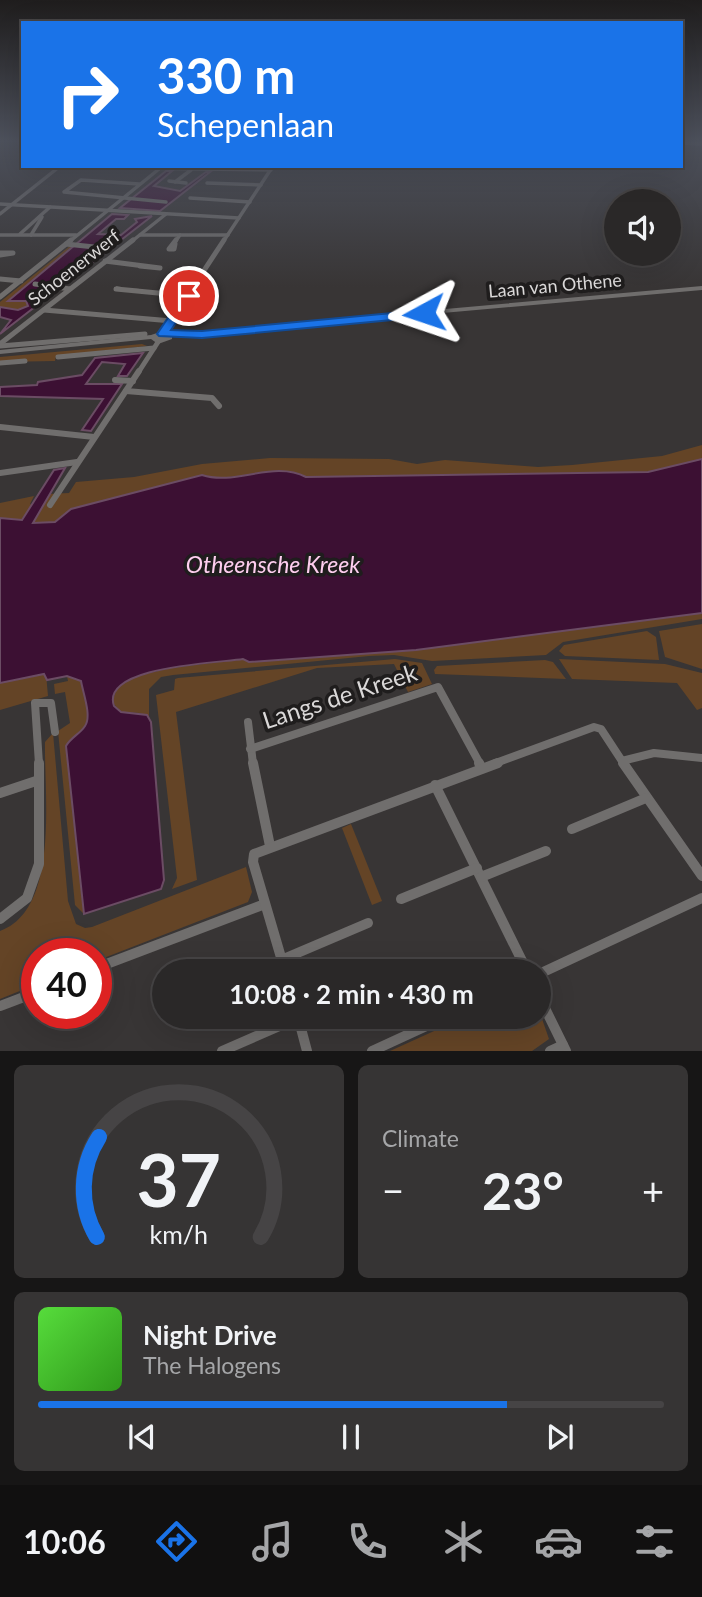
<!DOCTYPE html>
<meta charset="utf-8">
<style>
:root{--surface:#2a2828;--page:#363434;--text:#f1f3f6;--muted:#a5a6a8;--line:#464445;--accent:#1a73e8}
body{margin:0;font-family:Lato,sans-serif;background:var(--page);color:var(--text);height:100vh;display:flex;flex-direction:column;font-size:26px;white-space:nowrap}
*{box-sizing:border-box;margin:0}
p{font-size:23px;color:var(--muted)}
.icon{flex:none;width:38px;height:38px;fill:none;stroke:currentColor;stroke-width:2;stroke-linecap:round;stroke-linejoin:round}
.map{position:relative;height:1051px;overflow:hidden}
.drawer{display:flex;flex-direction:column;gap:14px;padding:14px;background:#171616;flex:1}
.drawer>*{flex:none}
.top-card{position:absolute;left:21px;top:21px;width:662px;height:147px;border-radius:0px;box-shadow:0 7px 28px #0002,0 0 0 2px var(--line);background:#1a73e8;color:#fff;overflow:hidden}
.fabs{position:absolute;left:604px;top:189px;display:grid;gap:14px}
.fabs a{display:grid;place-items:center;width:77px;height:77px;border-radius:50%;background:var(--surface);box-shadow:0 7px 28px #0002,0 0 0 2px var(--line);font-size:35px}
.speed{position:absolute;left:21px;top:938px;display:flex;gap:14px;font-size:35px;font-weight:700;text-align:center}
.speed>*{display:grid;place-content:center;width:91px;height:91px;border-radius:50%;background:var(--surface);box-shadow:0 7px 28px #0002,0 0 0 2px var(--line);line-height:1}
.speed .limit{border:10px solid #d22;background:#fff;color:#111}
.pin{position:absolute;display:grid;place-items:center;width:60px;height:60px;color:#fff;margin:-30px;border:4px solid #fff;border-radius:50%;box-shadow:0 2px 7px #0007}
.me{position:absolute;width:77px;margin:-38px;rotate:265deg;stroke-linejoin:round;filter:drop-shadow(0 0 5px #0008)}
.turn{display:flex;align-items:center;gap:24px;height:147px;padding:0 21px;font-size:32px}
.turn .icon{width:91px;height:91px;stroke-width:2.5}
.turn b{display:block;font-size:49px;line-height:60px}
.big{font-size:52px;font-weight:700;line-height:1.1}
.drawer .widget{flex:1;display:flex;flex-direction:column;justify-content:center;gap:10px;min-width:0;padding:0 24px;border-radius:10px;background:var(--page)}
.drawer .dial{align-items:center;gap:0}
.dial svg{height:182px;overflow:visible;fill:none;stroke:var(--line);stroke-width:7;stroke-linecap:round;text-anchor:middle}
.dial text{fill:var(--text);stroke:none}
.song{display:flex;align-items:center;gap:21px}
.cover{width:84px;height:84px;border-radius:10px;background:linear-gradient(135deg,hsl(110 70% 55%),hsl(110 70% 35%))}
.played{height:7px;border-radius:4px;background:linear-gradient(90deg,var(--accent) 75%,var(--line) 75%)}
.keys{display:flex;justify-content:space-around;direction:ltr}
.heat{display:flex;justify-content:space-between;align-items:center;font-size:38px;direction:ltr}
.drawer .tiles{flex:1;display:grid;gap:14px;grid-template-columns:1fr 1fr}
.widget:last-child{grid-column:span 2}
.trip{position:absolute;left:152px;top:959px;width:399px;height:70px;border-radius:35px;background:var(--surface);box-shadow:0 7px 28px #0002,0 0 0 2px var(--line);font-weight:700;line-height:70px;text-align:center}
.menu{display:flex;height:112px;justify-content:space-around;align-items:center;background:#111010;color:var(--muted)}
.menu .icon{width:49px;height:49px}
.menu .selected{color:var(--accent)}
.menu b{font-size:32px;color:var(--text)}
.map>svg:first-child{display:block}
.green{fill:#644426}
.water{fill:#3c1033;stroke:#6b4c64;stroke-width:2}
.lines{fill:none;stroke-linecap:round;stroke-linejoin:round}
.minor-far4{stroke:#706e6d;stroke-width:3.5}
.minor-far3{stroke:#706e6d;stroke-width:5}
.minor-far2{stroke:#706e6d;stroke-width:6}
.minor-far1{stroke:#706e6d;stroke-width:8}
.minor{stroke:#706e6d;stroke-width:10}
.tertiary{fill:#706e6d;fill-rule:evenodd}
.route{fill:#1a73e8;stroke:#114b97;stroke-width:2}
.labels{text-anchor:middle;stroke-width:7;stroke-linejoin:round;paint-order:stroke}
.far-street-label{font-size:18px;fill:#dad8d8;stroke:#1f1d1d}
.water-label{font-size:23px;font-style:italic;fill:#feceef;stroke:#1f1d1d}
.near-street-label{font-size:24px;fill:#dad8d8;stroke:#1f1d1d}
</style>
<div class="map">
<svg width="702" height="1051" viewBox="0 0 702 1051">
<rect width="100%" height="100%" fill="#383535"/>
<g class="green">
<path d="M71,245H74L9,300L26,301L29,306L18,310L0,307V302Z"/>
<path d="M142,344L147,346L56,356L55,361L0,362V357Z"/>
<path d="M702,445V459L648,472L306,477C273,460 236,485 202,475L71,509L55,522L32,523L48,494L69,493L76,482L134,477L202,464L270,458L389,459L417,464L445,460L538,467L572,465L662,456Z"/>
<path d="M34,496L30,504L33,505L21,520L0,518V503Z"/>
<path d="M702,613V619L563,642L546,655L432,661L394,655L369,656L173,675L161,677L149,689V719L140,713L121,712L112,702L118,685L132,677L171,668L243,659L416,650Z"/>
<path d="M702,624V669L665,657L659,631Z"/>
<path d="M647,631L656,637L659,660L565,656L559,651L564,645Z"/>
<path d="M395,659L422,663L432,684L408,692L394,664L317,668L176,712L197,880L172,889L177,878L156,695L174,690L175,679L178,678Z"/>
<path d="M559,659L665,664L702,673V708L697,710L677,683L572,679Z"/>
<path d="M545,660L553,662L566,679L435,674L434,670L437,666Z"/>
<path d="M46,674L48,696L0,710V683Z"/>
<path d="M67,676L81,681C83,693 92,715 85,726C80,734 71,737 66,746L84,914L75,905L58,731L70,723L65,692L55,694L54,684L68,681Z"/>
<path d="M53,733L68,901L76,924L85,928L92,927L246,867L252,892L248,902L96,961V954H37V984L0,999V931C60,909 44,795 45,742Z"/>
<path d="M351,824L382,901L372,905L342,828Z"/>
<path d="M539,1010L549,1039L532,1051H390L465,1017H539Z"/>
</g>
<g class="water">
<path d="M166,171H172L154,186L180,191L206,172H210L160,211L120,208Z"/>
<path d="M112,214L128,215L124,219H116L98,234L121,235L137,222L135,219L152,216L0,334L11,320L0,317V307L18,310L28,306L26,301H8Z"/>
<path d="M143,353L127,376H118L125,364L102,362L86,384H122L91,431L82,430L103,399L0,396V387L37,385L38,382L82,375L95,358Z"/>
<path d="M702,459V613L416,650L249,662L243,659C219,663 100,666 114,706L121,712L147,715L151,722L164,880L161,889L84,914L66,746C71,737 80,734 85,726C92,716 83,693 81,681L67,676L47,680L44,674L0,683V518L22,520L54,470L65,468L33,523L55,522L71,509L202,475C236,486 273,460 306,477L648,472Z"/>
</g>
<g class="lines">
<g class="minor-far4">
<path d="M681,143L702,144"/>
<path d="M169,181L186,183"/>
<path d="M175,182L191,170"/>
<path d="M207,183L261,185"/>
<path d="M139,184L81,180L64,192L166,202"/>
<path d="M190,198L250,202"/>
<path d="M0,204L239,218"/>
<path d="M0,214L59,167L271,170"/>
<path d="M20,234L50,207"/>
<path d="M0,235H76"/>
<path d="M31,235L42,217"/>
<path d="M140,235H228"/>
<path d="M69,242L159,169"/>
<path d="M131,242L166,214"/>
<path d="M175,242L180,235"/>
<path d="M223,242L273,166"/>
</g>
<g class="minor-far3">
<path d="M66,244L104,248"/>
<path d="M175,244L174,249H169L176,240"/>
<path d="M0,253H13L0,255"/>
<path d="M105,261L160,268L140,266"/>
<path d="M0,279L21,281"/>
<path d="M35,284L70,289"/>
<path d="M138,291L116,289L189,296"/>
<path d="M0,297L71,240"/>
<path d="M44,310L172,321"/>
<path d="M163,333L224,240"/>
<path d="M0,344L133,240"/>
<path d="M0,346L145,334"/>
<path d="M58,357L154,348"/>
<path d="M0,363L25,361"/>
<path d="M138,373L158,342"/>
</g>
<g class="minor-far2">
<path d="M115,380L133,381"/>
<path d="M126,391L212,398L219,406"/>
<path d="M0,427L94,437"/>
<path d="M0,473L77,462"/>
<path d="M50,505L139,371"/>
</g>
<g class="minor-far1">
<path d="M248,722L253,764"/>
<path d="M250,749L438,687L480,764"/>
<path d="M622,761L624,764"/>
<path d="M39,764L35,703H51L55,732"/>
<path d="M493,764L594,727L601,729L622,761L654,753L702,758"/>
</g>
<g class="minor">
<path d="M253,763L270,846"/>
<path d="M479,763L481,767"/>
<path d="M623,763L702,876"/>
<path d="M435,785L527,971"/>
<path d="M0,793L39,780"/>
<path d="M572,829L646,798"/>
<path d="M481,877L546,851"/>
<path d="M401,899L477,868"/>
<path d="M0,919L27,898L39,864V763"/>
<path d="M281,960L368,923"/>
<path d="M96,968L265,904"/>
<path d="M285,971L253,862L254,854L498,763"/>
<path d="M539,974L702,898"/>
<path d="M539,996L566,1051"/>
<path d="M0,1006L37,992"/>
<path d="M298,1017L307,1051"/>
<path d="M222,1051L298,1018"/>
<path d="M372,1051L446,1017"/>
<path d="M550,1051L563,1045"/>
</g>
<path class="tertiary" d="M702,286V290L172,337V339L158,344L151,339L0,354V350L151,335L160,332L166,334Z"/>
</g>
<linearGradient id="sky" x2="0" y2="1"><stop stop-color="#1f1d1d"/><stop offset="0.49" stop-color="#4d515c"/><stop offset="1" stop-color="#4d515c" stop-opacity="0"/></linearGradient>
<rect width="702" height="287" fill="url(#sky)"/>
<path class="route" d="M185,293L194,296L171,330L202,331L424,310L430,313L424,317L202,338L159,336L157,334Z"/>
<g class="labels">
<g class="far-street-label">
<text transform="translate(74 268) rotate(-38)" y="6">Schoenerwerf</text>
<text transform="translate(555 286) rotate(-5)" y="6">Laan van Othene</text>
</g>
<g class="water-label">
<text x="273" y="573">Otheensche Kreek</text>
</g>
<g class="near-street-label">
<text transform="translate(340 697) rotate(-18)" y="8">Langs de Kreek</text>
</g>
</g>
</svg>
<div class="fabs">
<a><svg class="icon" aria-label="sound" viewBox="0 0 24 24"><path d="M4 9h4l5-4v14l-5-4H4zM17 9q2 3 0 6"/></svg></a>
</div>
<div class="speed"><div class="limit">40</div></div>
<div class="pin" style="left:189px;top:296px;background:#d93025"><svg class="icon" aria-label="arrive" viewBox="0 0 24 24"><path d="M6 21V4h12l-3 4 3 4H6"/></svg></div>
<svg class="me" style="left:424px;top:313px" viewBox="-20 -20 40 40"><path d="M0-17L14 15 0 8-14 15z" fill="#1a73e8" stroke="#fff" stroke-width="4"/></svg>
<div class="trip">10:08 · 2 min · 430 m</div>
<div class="top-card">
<div class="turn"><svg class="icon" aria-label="right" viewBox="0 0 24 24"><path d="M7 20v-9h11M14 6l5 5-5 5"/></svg><div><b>330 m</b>Schepenlaan</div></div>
</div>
</div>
<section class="drawer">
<div class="tiles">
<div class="widget dial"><svg viewBox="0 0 100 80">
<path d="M14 69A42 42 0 1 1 86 69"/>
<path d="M14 69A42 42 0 0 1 15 25" stroke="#1a73e8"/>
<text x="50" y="56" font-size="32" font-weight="700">37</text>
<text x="50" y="72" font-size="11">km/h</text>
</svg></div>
<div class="widget"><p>Climate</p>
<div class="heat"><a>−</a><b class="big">23°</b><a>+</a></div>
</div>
<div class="widget">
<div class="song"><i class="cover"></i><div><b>Night Drive</b><p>The Halogens</p></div></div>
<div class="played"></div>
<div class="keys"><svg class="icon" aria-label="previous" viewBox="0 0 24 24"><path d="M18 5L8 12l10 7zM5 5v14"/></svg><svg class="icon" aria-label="pause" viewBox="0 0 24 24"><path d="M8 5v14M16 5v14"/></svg><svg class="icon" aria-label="next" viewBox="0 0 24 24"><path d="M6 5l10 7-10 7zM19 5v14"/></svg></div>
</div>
</div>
</section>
<nav class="menu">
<b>10:06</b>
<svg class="icon selected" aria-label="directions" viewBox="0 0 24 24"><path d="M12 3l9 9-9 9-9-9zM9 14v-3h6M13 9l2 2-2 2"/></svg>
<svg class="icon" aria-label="music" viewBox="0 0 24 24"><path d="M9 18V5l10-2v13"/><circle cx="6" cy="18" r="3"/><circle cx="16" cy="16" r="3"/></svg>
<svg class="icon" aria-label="phone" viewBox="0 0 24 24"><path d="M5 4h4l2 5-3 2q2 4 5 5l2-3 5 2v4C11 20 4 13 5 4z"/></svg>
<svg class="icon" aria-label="climate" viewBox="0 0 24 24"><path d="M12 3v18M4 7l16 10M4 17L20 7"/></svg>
<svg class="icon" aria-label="car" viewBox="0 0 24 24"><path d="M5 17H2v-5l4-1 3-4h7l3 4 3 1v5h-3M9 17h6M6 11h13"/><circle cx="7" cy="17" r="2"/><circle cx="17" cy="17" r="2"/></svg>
<svg class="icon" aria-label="filters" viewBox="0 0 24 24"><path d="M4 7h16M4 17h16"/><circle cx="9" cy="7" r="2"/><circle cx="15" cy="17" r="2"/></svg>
</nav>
